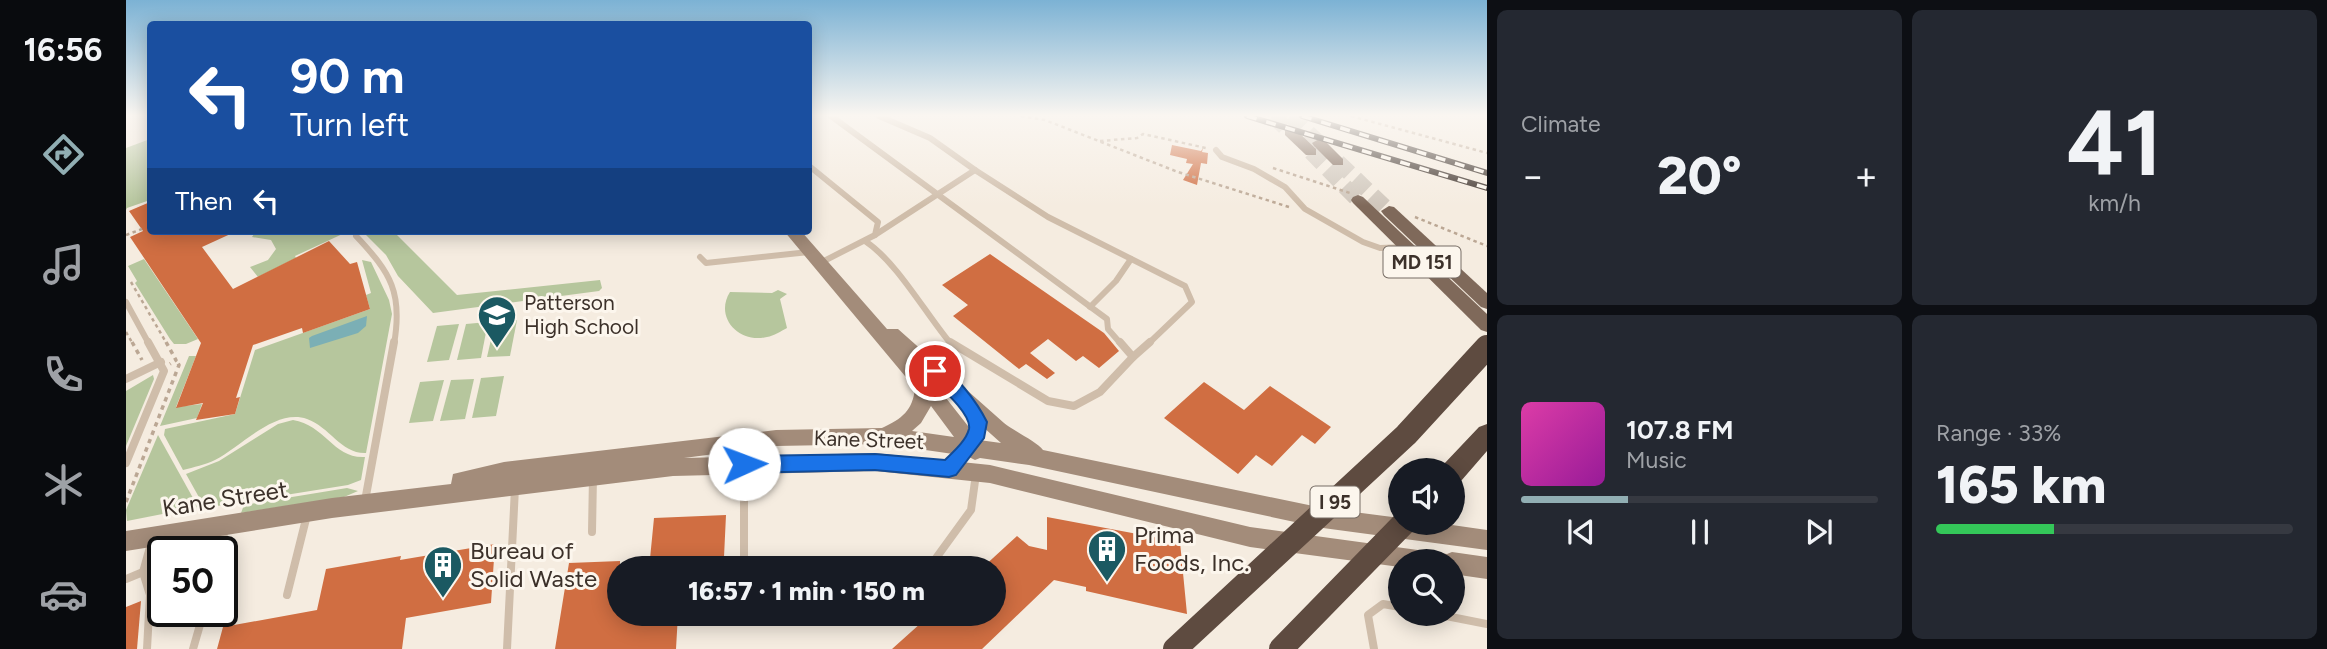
<!DOCTYPE html>
<meta charset="utf-8">
<style>
:root{--surface:#171b24;--page:#242831;--text:#f1f3f6;--muted:#9ea1a6;--line:#363941;--accent:#91aeb3}
body{margin:0;font-family:Figtree,sans-serif;background:var(--page);color:var(--text);height:100vh;display:flex;flex-direction:column;font-size:26px;white-space:nowrap}
*{box-sizing:border-box;margin:0}
p{font-size:23px;color:var(--muted)}
.icon{flex:none;width:38px;height:38px;fill:none;stroke:currentColor;stroke-width:2;stroke-linecap:round;stroke-linejoin:round}
.map{position:relative;flex:1;overflow:hidden}
.panel{display:flex;flex-direction:column;gap:10px;padding:10px;background:#0d0f14;width:840px}
.panel>*{flex:none}
.banner{position:absolute;left:21px;top:21px;width:665px;height:214px;border-radius:7px;box-shadow:0 4px 18px #0003;background:#1a4fa0;color:#fff;overflow:hidden}
.tools{position:absolute;left:1262px;top:458px;display:grid;gap:14px}
.tools a{display:grid;place-items:center;width:77px;height:77px;border-radius:50%;background:var(--surface);box-shadow:0 4px 18px #0003;font-size:35px}
.speed{position:absolute;left:21px;top:536px;display:flex;gap:14px;font-size:35px;font-weight:700;text-align:center}
.speed>*{display:grid;place-content:center;width:91px;height:91px;border-radius:50%;background:var(--surface);box-shadow:0 4px 18px #0003;line-height:1}
.speed .limit{border:4px solid #111;border-radius:10px;background:#fff;color:#111}
.pin{position:absolute;display:grid;place-items:center;width:60px;height:60px;color:#fff;margin:-30px;border:4px solid #fff;border-radius:50%;box-shadow:0 2px 7px #0007}
.me{position:absolute;width:77px;margin:-38px;rotate:88deg;stroke-linejoin:round;filter:drop-shadow(0 0 5px #0008)}
.turn{display:flex;align-items:center;gap:24px;height:147px;padding:0 28px;font-size:32px}
.turn .icon{width:91px;height:91px;stroke-width:2.5}
.turn b{display:block;font-size:49px;line-height:60px}
.then{display:flex;align-items:center;height:66px;padding:0 28px;background:#0003;gap:14px;font-size:26px}
.big{font-size:52px;font-weight:800;line-height:1.1}
.panel .widget{flex:1;display:flex;flex-direction:column;justify-content:center;gap:10px;min-width:0;padding:0 24px;border-radius:10px;background:var(--page)}
.panel .dial{align-items:center;gap:0}
.dial b{font-size:91px;line-height:1}
.song{display:flex;align-items:center;gap:21px}
.cover{width:84px;height:84px;border-radius:10px;background:linear-gradient(135deg,hsl(320 70% 55%),hsl(300 70% 35%))}
.played{height:7px;border-radius:4px;background:linear-gradient(90deg,var(--accent) 30%,var(--line) 30%)}
.keys{display:flex;justify-content:space-around;direction:ltr}
.heat{display:flex;justify-content:space-between;align-items:center;font-size:38px;direction:ltr}
.charge{height:10px;border-radius:5px;background:linear-gradient(90deg,#34c759 33%,var(--line) 0)}
.panel .tiles{flex:1;display:grid;gap:10px;grid-template-columns:repeat(2,1fr)}
.trip{position:absolute;left:481px;top:556px;width:399px;height:70px;border-radius:35px;background:var(--surface);box-shadow:0 4px 18px #0003;font-weight:800;line-height:70px;text-align:center}
main{display:flex;flex:1;min-height:0}
.menu{display:flex;flex-direction:column;width:126px;justify-content:space-around;align-items:center;background:#090b0e;color:var(--muted)}
.menu .icon{width:49px;height:49px}
.menu .on{color:var(--accent)}
.menu b{font-size:32px;color:var(--text)}
.map>svg:first-child{display:block}
.green{fill:#b6c69d}
.water{fill:#7bafb5}
.building{fill:#d06e42}
.lines{fill:none;stroke-linecap:round;stroke-linejoin:round}
.primary-tunnel{stroke:#d0c7bc;stroke-width:16;stroke-dasharray:16 8;stroke-linecap:butt}
.path-far1{stroke:#bba794;stroke-width:2.5;stroke-dasharray:3.5 3.5;stroke-linecap:butt}
.path{stroke:#bba794;stroke-width:3.5;stroke-dasharray:4.5 4.5;stroke-linecap:butt}
.lane-far1{stroke:#cfbdaa;stroke-width:6}
.lane{stroke:#cfbdaa;stroke-width:8}
.secondary{fill:#a38c7a;fill-rule:evenodd}
.primary{fill:#7f695a;fill-rule:evenodd}
.highway{fill:#5e4b40;fill-rule:evenodd}
.rail-casing{stroke:#3c312a;stroke-width:6}
.rail{stroke:#fcf6ed;stroke-width:3.5;stroke-dasharray:10;stroke-linecap:butt}
.highway-bridge{stroke:#5e4b40;stroke-width:24}
.route{fill:#1a73e8;stroke:#114b97;stroke-width:2}
.labels{text-anchor:middle;stroke-width:6;stroke-linejoin:round;paint-order:stroke}
.shield{fill:#fcf6ed;stroke:#766c64;stroke-width:2}
.shield-label{font-size:19px;font-weight:bold;fill:#3c312a}
.poi-label{font-size:21px;fill:#3c312a;stroke:#fcf6ed;text-anchor:start}
.street-label{font-size:21px;fill:#3c312a;stroke:#fcf6ed}
.near-street-label{font-size:24px;fill:#3c312a;stroke:#fcf6ed}
.near-poi-label{font-size:24px;fill:#3c312a;stroke:#fcf6ed;text-anchor:start}
</style>
<main>
<nav class="menu">
<b>16:56</b>
<svg class="icon on" aria-label="directions" viewBox="0 0 24 24"><path d="M12 3l9 9-9 9-9-9zM9 14v-3h6M13 9l2 2-2 2"/></svg>
<svg class="icon" aria-label="music" viewBox="0 0 24 24"><path d="M9 18V5l10-2v13"/><circle cx="6" cy="18" r="3"/><circle cx="16" cy="16" r="3"/></svg>
<svg class="icon" aria-label="phone" viewBox="0 0 24 24"><path d="M5 4h4l2 5-3 2q2 4 5 5l2-3 5 2v4C11 20 4 13 5 4z"/></svg>
<svg class="icon" aria-label="climate" viewBox="0 0 24 24"><path d="M12 3v18M4 7l16 10M4 17L20 7"/></svg>
<svg class="icon" aria-label="car" viewBox="0 0 24 24"><path d="M5 17H2v-5l4-1 3-4h7l3 4 3 1v5h-3M9 17h6M6 11h13"/><circle cx="7" cy="17" r="2"/><circle cx="17" cy="17" r="2"/></svg>
</nav>
<div class="map">
<svg width="1361" height="649" viewBox="0 0 1361 649">
<rect width="100%" height="100%" fill="#f5ece0"/>
<g class="green">
<path d="M24,139V200L1,208L0,210V148Z"/>
<path d="M130,231H223L169,256L170,258L132,277L124,267L142,260L150,249L145,240L126,237Z"/>
<path d="M236,231H267L331,295L474,280L476,288L473,291L307,313L272,276L260,255Z"/>
<path d="M18,259L72,339L60,344H48L44,339L9,283L11,281L2,266Z"/>
<path d="M236,260L245,262L263,300L266,314L240,453C215,454 204,427 181,419C149,408 115,447 89,460C79,465 68,467 57,470L38,435L39,429L109,414L129,350L244,309L240,295L245,293Z"/>
<path d="M652,290L661,294L654,299L661,328C655,331 648,336 641,337C613,344 588,317 604,292L646,293Z"/>
<path d="M391,320L384,356L361,357L369,322Z"/>
<path d="M362,322L355,358L331,360L340,324Z"/>
<path d="M333,324L323,360L301,362L311,326Z"/>
<path d="M63,356H70L50,407L76,404L71,418L34,426Z"/>
<path d="M27,375L28,379L0,446V391Z"/>
<path d="M378,376L370,416L346,418L355,378Z"/>
<path d="M348,379L339,419L314,421L325,380Z"/>
<path d="M318,380L307,421L283,423L294,382Z"/>
<path d="M167,420C199,425 208,459 239,457L235,480L222,485L79,508L60,474L93,461L152,424Z"/>
<path d="M32,435L72,507L1,521L0,510Z"/>
<path d="M221,488L232,491L218,497L115,513L118,505Z"/>
</g>
<path class="water" d="M241,316L240,326L232,333L184,348L183,338L186,336Z"/>
<g class="building">
<path d="M1046,145L1075,151L1077,148L1076,152L1082,153L1081,164L1075,163L1071,185L1057,180L1067,164L1060,163L1061,159L1044,155Z"/>
<path d="M24,202V231H111L76,247L107,289L203,241L224,264L231,262L244,309L177,333L176,328L127,345L110,398L114,397L109,414L70,420L77,403L50,408L75,343L4,237L17,231L3,211Z"/>
<path d="M864,254L978,333L993,351L973,368L957,356L950,361L922,339L904,353L929,373L921,379L900,364L893,369L827,316L842,305L816,285Z"/>
<path d="M1078,382L1118,410L1144,386L1205,427L1189,444L1176,435L1146,466L1130,455L1112,474L1038,418Z"/>
<path d="M600,515L598,557L556,559L555,569H523L528,518Z"/>
<path d="M921,517L1054,542L1061,614L960,591V587L928,580L856,649H766L805,614H868V569H855L891,536L903,546L921,550Z"/>
<path d="M369,544L365,603L280,618L276,649H91L97,627L191,610L200,569L275,556L274,560Z"/>
<path d="M494,561V614H552L550,649H429L443,563Z"/>
<path d="M15,601L11,649H0V607Z"/>
</g>
<g class="lines">
<g class="primary-tunnel">
<path d="M1147,116L1164,132"/>
<path d="M1165,116L1193,143"/>
<path d="M1185,152L1232,200"/>
<path d="M1212,162L1263,211"/>
</g>
<g class="path-far1">
<path d="M895,116L919,120L1052,172L1163,207"/>
<path d="M1225,116L1361,153"/>
<path d="M974,141L1011,138L1017,134L1080,148"/>
<path d="M1147,168L1224,193"/>
<path d="M1289,217L1361,246"/>
<path d="M0,235L16,229"/>
<path d="M5,282L41,344"/>
<path d="M0,332L7,344"/>
</g>
<g class="path">
<path d="M6,342L16,360"/>
<path d="M40,342L50,360L44,364"/>
<path d="M0,502L53,365L50,360"/>
</g>
<g class="lane-far1">
<path d="M705,116L981,319L982,329L995,344"/>
<path d="M1090,150L1096,157L1128,169L1159,187L1179,209L1237,242L1254,248L1280,247"/>
<path d="M682,165L752,222L749,235L694,263"/>
<path d="M849,170L922,217L1059,286L1066,302L1022,344"/>
<path d="M749,235L849,170L804,138L753,116"/>
<path d="M230,236C265,273 277,293 268,344"/>
<path d="M739,241C771,262 799,313 825,344"/>
<path d="M574,257L580,263L683,252"/>
<path d="M0,302L23,344"/>
<path d="M964,307L990,281L1005,259"/>
</g>
<g class="lane">
<path d="M824,342L922,401L948,406L974,392L1007,357L994,342"/>
<path d="M1007,357L1024,342"/>
<path d="M0,379L35,362"/>
<path d="M0,463L38,371L22,342"/>
<path d="M618,465V569"/>
<path d="M239,501L268,342"/>
<path d="M466,532L467,476"/>
<path d="M94,551L99,529"/>
<path d="M805,565L845,510L850,474"/>
<path d="M0,579L17,572"/>
<path d="M161,595L181,515"/>
<path d="M1310,614L1361,624"/>
<path d="M21,649L24,595L17,572L26,540"/>
<path d="M67,649L78,611"/>
<path d="M381,649L389,488"/>
<path d="M1248,649L1242,615L1257,604L1274,607"/>
</g>
<path class="secondary" d="M658,231H675L761,329H772L878,423C888,431 911,442 917,450L1197,508L1274,518V523H1312L1361,530V550L1197,528L903,465L854,458L849,460L841,456L758,444L650,446L558,458L749,453L864,465L1124,527L1321,554L1326,552L1361,557V579L1326,574V562H1274V567L1124,547L864,483L749,471L547,476L206,518L0,551V531L206,498L325,484L327,474L378,462L650,430L756,428C776,419 787,410 789,388ZM809,384L875,443L853,440ZM805,406L828,437L786,431L795,423Z"/>
<g class="primary">
<path d="M1164,128L1169,129L1190,149V155H1180L1159,135V129Z"/>
<path d="M1193,139L1198,140L1217,159V165H1207L1188,146L1186,143Z"/>
<path d="M1232,195L1237,197L1361,314V332L1355,330L1227,203L1225,200L1227,197Z"/>
<path d="M1263,206L1268,207L1361,293V309L1355,307L1258,215L1255,211Z"/>
</g>
<path class="highway" d="M1361,424V451L1335,481L1326,484V471H1315L1317,465L1353,427Z"/>
<g class="rail-casing">
<g id="rail">
<path d="M1121,116L1361,188"/>
<path d="M1176,116L1361,173"/>
</g>
</g>
<use href="#rail" class="rail"/>
<g class="highway-bridge">
<path d="M1049,649L1280,435L1361,347"/>
<path d="M1155,649L1278,523"/>
</g>
</g>
<linearGradient id="sky" x2="0" y2="1"><stop stop-color="#7cb2d4"/><stop offset="0.56" stop-color="#faf6f1"/><stop offset="1" stop-color="#faf6f1" stop-opacity="0"/></linearGradient>
<rect width="1361" height="206" fill="url(#sky)"/>
<path class="route" d="M809,364C828,370 852,404 861,422L858,438L830,475L823,477L749,470L618,473L612,470L609,464L612,459L618,456L749,454L819,460C827,452 840,441 843,429C846,414 813,386 803,376L801,371L803,366Z"/>
<defs>
<g id="school-pin" transform="scale(2.0125)"><path d="M0 17L-7.5 6A9.5 9.5 0 1 1 7.5 6Z" fill="#1b5962" stroke="#fcf6ed"/><path d="M0-5L7-2L0 1L-7-2ZM-4 1L0 2.5L4 1V4Q0 6-4 4Z" fill="#fff"/></g>
<g id="building-pin" transform="scale(2.0125)"><path d="M0 17L-7.5 6A9.5 9.5 0 1 1 7.5 6Z" fill="#1b5962" stroke="#fcf6ed"/><path d="M-4-6H4V6H1V3H-1V6H-4ZM-2.5-4.3h1.7v1.8h-1.7ZM.8-4.3h1.7v1.8H.8ZM-2.5-1h1.7V.8h-1.7ZM.8-1h1.7V.8H.8Z" fill="#fff"/></g>
</defs>
<g fill-rule="evenodd">
<use href="#school-pin" x="371" y="315"/>
<use href="#building-pin" x="981" y="549"/>
<use href="#building-pin" x="317" y="565"/>
</g>
<g class="labels">
<g class="shield">
<rect x="1257.5" y="246.5" width="77" height="31" rx="5"/>
<rect x="1184.5" y="486.5" width="49" height="31" rx="5"/>
</g>
<g class="shield-label">
<text x="1296" y="269">MD 151</text>
<text x="1209" y="509">I 95</text>
</g>
<g class="poi-label">
<text x="398" y="310">Patterson<tspan x="398" dy="24">High School</tspan></text>
</g>
<g class="street-label">
<text transform="translate(743 440) rotate(2)" y="7">Kane Street</text>
</g>
<g class="near-street-label">
<text transform="translate(99 499) rotate(-9)" y="8">Kane Street</text>
</g>
<g class="near-poi-label">
<text x="1008" y="543">Prima<tspan x="1008" dy="28">Foods, Inc.</tspan></text>
<text x="344" y="559">Bureau of<tspan x="344" dy="28">Solid Waste</tspan></text>
</g>
</g>
</svg>
<div class="tools">
<a><svg class="icon" aria-label="sound" viewBox="0 0 24 24"><path d="M4 9h4l5-4v14l-5-4H4zM17 9q2 3 0 6"/></svg></a>
<a><svg class="icon" aria-label="search" viewBox="0 0 24 24"><circle cx="10" cy="10" r="6"/><path d="M15 15l6 6"/></svg></a>
</div>
<div class="speed"><div class="limit">50</div></div>
<div class="pin" style="left:809px;top:371px;background:#d93025"><svg class="icon" aria-label="arrive" viewBox="0 0 24 24"><path d="M6 21V4h12l-3 4 3 4H6"/></svg></div>
<svg class="me" style="left:618px;top:464px" viewBox="-20 -20 40 40"><circle r="19" fill="#fff"/><path d="M0-13L10 11 0 6-10 11z" fill="#1a73e8"/></svg>
<div class="trip">16:57 · 1 min · 150 m</div>
<div class="banner">
<div class="turn"><svg class="icon" aria-label="left" viewBox="0 0 24 24"><path d="M17 20v-9H6M10 6l-5 5 5 5"/></svg><div><b>90 m</b>Turn left</div></div>
<div class="then">Then<svg class="icon" aria-label="left" viewBox="0 0 24 24"><path d="M17 20v-9H6M10 6l-5 5 5 5"/></svg></div>
</div>
</div>
<section class="panel">
<div class="tiles">
<div class="widget"><p>Climate</p>
<div class="heat"><a>−</a><b class="big">20°</b><a>+</a></div>
</div>
<div class="widget dial"><b>41</b><p>km/h</p></div>
<div class="widget">
<div class="song"><i class="cover"></i><div><b>107.8 FM</b><p>Music</p></div></div>
<div class="played"></div>
<div class="keys"><svg class="icon" aria-label="previous" viewBox="0 0 24 24"><path d="M18 5L8 12l10 7zM5 5v14"/></svg><svg class="icon" aria-label="pause" viewBox="0 0 24 24"><path d="M8 5v14M16 5v14"/></svg><svg class="icon" aria-label="next" viewBox="0 0 24 24"><path d="M6 5l10 7-10 7zM19 5v14"/></svg></div>
</div>
<div class="widget"><p>Range · 33%</p><b class="big">165 km</b><div class="charge"></div></div>
</div>
</section>
</main>
